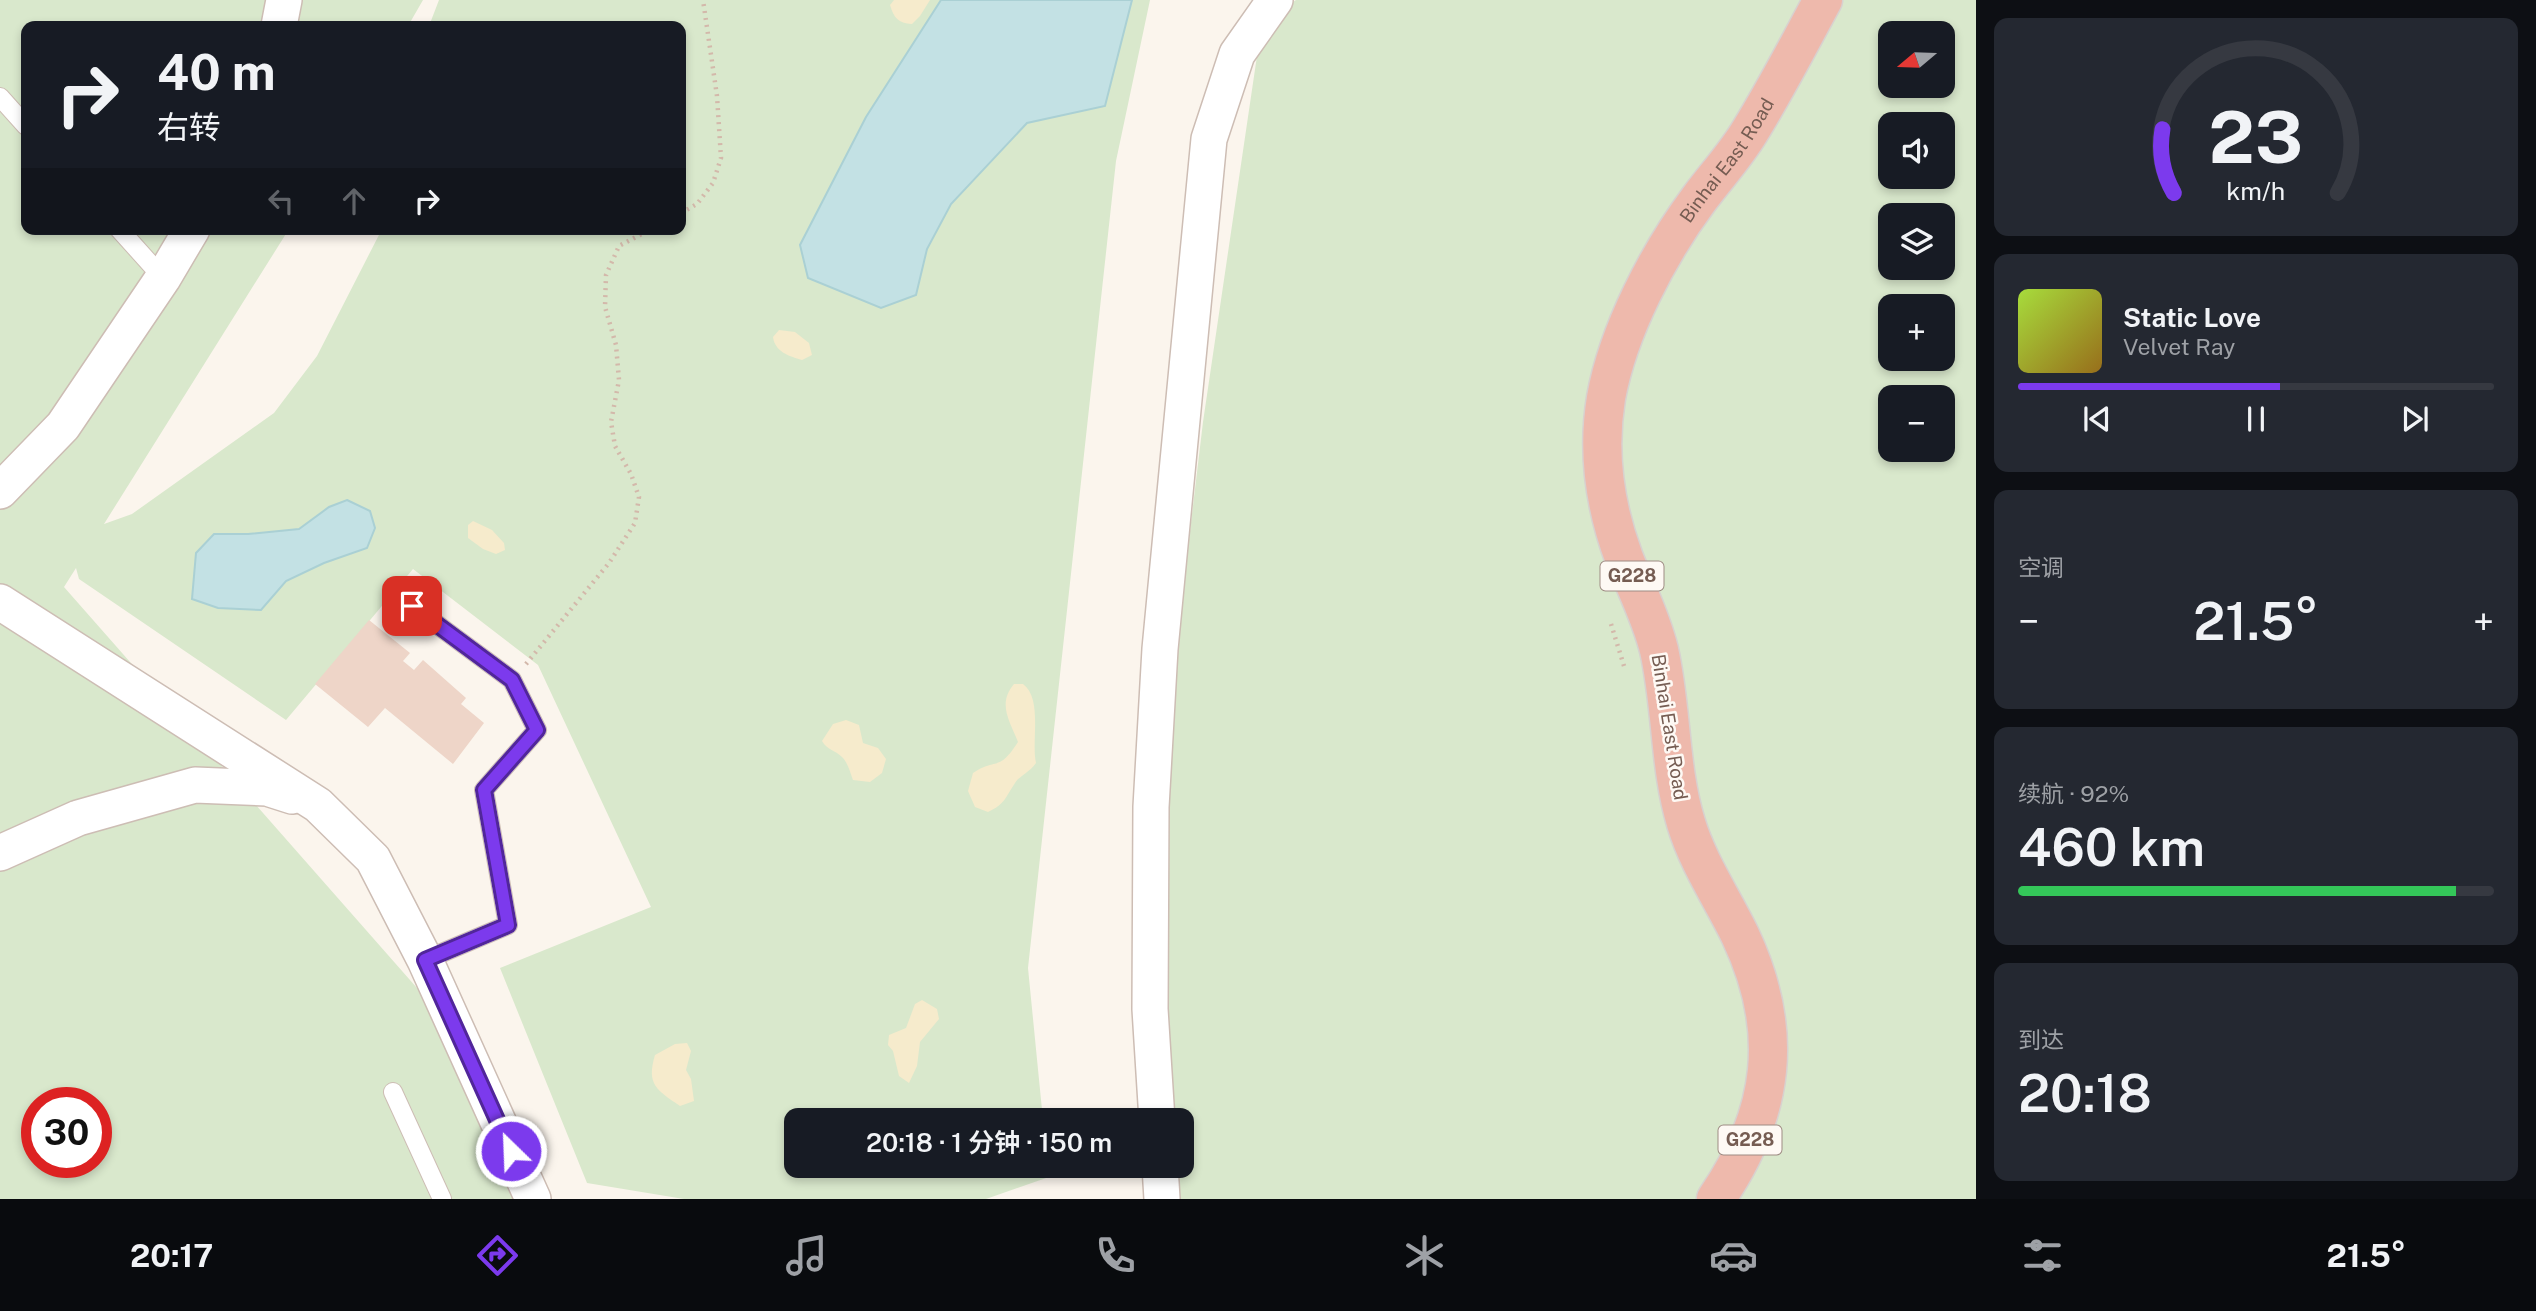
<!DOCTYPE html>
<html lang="zh">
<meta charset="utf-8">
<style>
:root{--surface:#171b24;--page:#242831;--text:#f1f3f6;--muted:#9ea1a6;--line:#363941;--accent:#7c3aed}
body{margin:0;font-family:"Public Sans","Noto Sans SC",sans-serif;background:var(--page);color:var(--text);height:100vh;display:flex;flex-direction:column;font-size:26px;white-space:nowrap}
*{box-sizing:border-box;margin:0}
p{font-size:23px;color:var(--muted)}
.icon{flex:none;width:38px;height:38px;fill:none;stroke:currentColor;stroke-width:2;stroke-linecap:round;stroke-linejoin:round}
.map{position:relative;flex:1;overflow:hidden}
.sheet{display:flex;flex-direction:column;gap:18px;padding:18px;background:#0d0f14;width:560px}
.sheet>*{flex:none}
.banner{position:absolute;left:21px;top:21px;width:665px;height:214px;border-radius:14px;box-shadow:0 4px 10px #0003;background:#171b24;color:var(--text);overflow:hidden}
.needle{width:46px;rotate:251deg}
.fabs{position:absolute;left:1878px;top:21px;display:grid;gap:14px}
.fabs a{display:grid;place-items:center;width:77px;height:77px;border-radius:14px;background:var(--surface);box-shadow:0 4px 10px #0003;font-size:35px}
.speed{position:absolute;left:21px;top:1087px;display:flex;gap:14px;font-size:35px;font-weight:700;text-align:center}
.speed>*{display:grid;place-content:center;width:91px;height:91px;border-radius:50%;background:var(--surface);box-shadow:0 4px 10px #0003;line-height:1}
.speed .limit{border:10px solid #d22;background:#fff;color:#111}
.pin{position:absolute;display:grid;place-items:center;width:60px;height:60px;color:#fff;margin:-30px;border-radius:14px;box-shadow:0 4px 10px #0006}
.me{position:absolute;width:77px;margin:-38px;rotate:336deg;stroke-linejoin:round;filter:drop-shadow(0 0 5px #0008)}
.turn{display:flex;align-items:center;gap:24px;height:147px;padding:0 21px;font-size:32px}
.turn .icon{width:91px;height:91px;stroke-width:2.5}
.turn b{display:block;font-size:49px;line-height:60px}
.lanes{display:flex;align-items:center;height:66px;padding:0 21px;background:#0003;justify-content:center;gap:35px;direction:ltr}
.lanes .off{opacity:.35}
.big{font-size:52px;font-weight:600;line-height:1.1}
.sheet .widget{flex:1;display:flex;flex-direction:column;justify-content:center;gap:10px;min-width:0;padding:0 24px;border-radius:14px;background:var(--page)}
.sheet .dial{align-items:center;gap:0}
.dial svg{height:182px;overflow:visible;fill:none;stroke:var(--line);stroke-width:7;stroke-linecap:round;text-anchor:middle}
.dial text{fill:var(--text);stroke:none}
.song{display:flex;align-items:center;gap:21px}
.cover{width:84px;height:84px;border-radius:10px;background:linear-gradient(135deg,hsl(80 70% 55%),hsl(40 70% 35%))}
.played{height:7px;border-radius:4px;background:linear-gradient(90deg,var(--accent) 55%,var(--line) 55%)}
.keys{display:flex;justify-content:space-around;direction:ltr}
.heat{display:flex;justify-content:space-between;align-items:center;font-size:38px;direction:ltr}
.charge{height:10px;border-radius:5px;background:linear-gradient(90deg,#34c759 92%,var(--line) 0)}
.trip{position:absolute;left:784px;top:1108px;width:410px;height:70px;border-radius:14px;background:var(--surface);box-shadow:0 4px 10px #0003;font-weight:600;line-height:70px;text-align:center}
.tab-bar{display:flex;height:112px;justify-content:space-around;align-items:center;background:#090b0e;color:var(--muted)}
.tab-bar .icon{width:49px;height:49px}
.tab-bar .selected{color:var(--accent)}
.tab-bar b{font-size:32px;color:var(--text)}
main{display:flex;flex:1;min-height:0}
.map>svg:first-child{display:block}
.green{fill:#d9e8cc;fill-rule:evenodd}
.sand{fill:#f6ebcc}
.water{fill:#c3e1e4;stroke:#aad0d4;stroke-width:2}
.building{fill:#eed5c8}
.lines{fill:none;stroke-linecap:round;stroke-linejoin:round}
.lane-casing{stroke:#cdbdb4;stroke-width:20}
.street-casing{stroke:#cdbdb4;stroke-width:38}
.highway-casing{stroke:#d8d1cf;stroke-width:41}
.path{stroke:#d3b8aa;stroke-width:4.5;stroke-dasharray:2 5;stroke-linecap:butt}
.lane{stroke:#fff;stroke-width:18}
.street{stroke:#fff;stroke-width:35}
.highway{stroke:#eeb9ac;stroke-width:38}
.route-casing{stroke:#51269a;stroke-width:18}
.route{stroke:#7c3aed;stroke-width:12}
.labels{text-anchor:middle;stroke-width:5;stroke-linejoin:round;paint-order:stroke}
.shield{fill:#fef9f4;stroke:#9e8b83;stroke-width:2}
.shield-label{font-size:18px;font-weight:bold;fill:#755c52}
.street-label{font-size:19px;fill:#755c52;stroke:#fef9f4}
</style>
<main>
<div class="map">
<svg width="1976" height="1199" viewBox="0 0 1976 1199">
<rect width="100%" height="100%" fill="#fbf5ed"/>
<g class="green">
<path d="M0,0H423L408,26H26V229H289L104,524L132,514L274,413L317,356L382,229H681V26H429L439,0H1150L1116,161L1028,968L1043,1120H796V1166H1048L1049,1177L986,1199H684L587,1183L500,968L651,907L538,665L413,569L286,720L79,579L76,568L64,587L439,1013L522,1199H0ZM37,1102H96V1162H37Z"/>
<path d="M1296,0H1976V1199H1179L1175,1166H1181V1120H1169L1144,917L1203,422L1262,22ZM1890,33H1942V86H1890ZM1890,124H1942V177H1890ZM1890,215H1942V268H1890ZM1890,306H1942V359H1890ZM1890,397H1942V450H1890Z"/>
</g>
<g class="sand">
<path d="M894,0H930L920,16L912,24C898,23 894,18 890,5Z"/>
<path d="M779,330L795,332L809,343L812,355L802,360C789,356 775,352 773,337Z"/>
<path d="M473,521L492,530L504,543L505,550L496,554L483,549L468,538V525Z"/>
<path d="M1014,684H1023C1043,699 1031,741 1036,763C1029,773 1019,776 1015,783C1005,798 1005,804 988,812L975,807L968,791L973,773C997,757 998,773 1018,742C1010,721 997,704 1014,684Z"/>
<path d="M846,720L859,725L863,743L878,748L886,759L882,773L870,782L853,780C850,772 848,763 842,757C835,750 827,750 822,741L833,724Z"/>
<path d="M922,1000L937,1009L939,1019L920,1042L917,1066L909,1083L899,1076L893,1051L888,1045L889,1035L906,1028L915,1004Z"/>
<path d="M687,1043L691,1051L686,1070L691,1079L694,1101L680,1106C657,1090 646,1085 655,1055L675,1044Z"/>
</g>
<g class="water">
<path d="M941,0H1132L1105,106L1027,123L951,204L927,249L916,295L881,308L808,278L800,245L866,117Z"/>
<path d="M347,500L370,511L375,528L367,548L324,563L286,581L261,610L218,608L192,599L196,553L214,534H248L299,529L329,507Z"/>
</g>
<path class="building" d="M369,620L410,653L403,661L414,670L423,660L466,698L461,704L484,723L453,764L385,708L368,727L315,684Z"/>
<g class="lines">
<g class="lane-casing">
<g id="lane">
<path d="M0,97L26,126"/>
<path d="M119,229L163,278"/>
<path d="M412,606L512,680L537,730L484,790L508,925L425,960"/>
<path d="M393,1092L442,1199"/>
</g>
</g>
<g class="street-casing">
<g id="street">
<path d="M279,26L284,0"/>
<path d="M0,491L63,426L163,278L192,229"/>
<path d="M0,602L318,805L373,859L425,960L533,1199"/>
<path d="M0,853L78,818L195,785L267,788L292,796"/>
<path d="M1157,1120L1150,1009L1151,807L1160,649L1209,139L1237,54L1275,0"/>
<path d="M1160,1166L1162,1199"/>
</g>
</g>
<g class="highway-casing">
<g id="highway">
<path id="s1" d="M1716,1199C1775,1113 1785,1030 1740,935C1722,898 1698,863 1686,823C1669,767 1672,707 1659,650C1651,617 1636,589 1624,558C1605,507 1597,453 1606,398C1618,331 1658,254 1699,199C1716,176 1735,156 1750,131C1776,89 1799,44 1823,0"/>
</g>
</g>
<g class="path">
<path d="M681,213L697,204L713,183L721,158L717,96L703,0"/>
<path d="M1611,624L1624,666"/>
<path d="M526,664L609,563L635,523L639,497L631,474L615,446L611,422L619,380L616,345L605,307L606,275L619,246L651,229"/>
</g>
<use href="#lane" class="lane"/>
<use href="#street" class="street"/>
<use href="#highway" class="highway"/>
</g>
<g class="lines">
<g class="route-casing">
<path id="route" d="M412,606L512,680L537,730L484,790L508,925L425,960L511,1151"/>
</g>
<use href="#route" class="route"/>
</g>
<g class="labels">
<g class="shield">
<rect x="1600.5" y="561.5" width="63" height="29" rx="5"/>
<rect x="1718.5" y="1125.5" width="63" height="29" rx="5"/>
</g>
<g class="shield-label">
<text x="1632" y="582">G228</text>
<text x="1750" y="1146">G228</text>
</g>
<g class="street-label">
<text dy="7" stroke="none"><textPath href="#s1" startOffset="1110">Binhai East Road</textPath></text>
<text transform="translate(1670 727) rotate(81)" y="7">Binhai East Road</text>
</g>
</g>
</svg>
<div class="fabs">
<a><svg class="needle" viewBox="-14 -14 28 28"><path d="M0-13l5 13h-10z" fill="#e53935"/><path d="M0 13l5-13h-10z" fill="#9ea1a6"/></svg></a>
<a><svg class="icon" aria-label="sound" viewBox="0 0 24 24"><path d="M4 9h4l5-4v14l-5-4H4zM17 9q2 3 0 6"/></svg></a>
<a><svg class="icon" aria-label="layers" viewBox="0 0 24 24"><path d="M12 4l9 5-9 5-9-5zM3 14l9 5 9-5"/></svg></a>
<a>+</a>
<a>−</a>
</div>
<div class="speed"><div class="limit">30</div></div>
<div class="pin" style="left:412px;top:606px;background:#d93025"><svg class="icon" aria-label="arrive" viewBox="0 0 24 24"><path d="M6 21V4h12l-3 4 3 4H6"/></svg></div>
<svg class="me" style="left:511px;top:1151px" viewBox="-20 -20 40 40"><circle r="17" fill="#7c3aed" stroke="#fff" stroke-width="3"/><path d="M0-11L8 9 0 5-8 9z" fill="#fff"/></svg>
<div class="trip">20:18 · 1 分钟 · 150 m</div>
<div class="banner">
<div class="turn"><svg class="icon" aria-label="right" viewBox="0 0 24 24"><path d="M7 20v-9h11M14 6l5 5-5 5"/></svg><div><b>40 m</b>右转</div></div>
<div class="lanes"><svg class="icon off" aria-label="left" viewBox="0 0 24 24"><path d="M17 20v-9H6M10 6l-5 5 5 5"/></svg><svg class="icon off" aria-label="ahead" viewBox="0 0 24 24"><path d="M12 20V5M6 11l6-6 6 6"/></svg><svg class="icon" aria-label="right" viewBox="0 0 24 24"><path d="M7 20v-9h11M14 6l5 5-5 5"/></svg></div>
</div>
</div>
<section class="sheet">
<div class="widget dial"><svg viewBox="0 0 100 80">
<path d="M14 69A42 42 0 1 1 86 69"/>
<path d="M14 69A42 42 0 0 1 9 41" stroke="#7c3aed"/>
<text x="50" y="56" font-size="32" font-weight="700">23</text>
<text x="50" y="72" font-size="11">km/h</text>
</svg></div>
<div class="widget">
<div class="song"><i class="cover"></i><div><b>Static Love</b><p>Velvet Ray</p></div></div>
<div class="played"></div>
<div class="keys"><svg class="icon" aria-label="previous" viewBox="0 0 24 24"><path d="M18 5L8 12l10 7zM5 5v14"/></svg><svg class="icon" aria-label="pause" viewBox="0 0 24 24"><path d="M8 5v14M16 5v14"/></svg><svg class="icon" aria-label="next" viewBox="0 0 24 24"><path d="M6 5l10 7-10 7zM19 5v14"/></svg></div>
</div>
<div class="widget"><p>空调</p>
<div class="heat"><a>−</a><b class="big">21.5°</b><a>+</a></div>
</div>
<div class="widget"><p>续航 · 92%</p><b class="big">460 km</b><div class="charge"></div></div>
<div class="widget"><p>到达</p><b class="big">20:18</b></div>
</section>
</main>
<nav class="tab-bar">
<b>20:17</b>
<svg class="icon selected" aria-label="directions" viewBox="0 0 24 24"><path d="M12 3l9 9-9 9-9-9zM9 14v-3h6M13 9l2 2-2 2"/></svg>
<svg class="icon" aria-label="music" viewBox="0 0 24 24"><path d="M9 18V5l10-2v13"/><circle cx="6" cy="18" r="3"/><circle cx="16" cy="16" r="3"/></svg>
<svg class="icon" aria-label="phone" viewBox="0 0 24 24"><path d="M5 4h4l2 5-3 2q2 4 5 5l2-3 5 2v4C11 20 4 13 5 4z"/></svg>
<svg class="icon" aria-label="climate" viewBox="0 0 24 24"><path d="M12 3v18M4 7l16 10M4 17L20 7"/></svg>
<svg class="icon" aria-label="car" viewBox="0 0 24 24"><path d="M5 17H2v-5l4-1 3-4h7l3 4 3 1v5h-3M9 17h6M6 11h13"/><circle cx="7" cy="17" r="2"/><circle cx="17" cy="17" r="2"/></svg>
<svg class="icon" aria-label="filters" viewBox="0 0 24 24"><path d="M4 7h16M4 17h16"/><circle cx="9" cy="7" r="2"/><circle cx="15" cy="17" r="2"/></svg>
<b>21.5°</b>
</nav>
